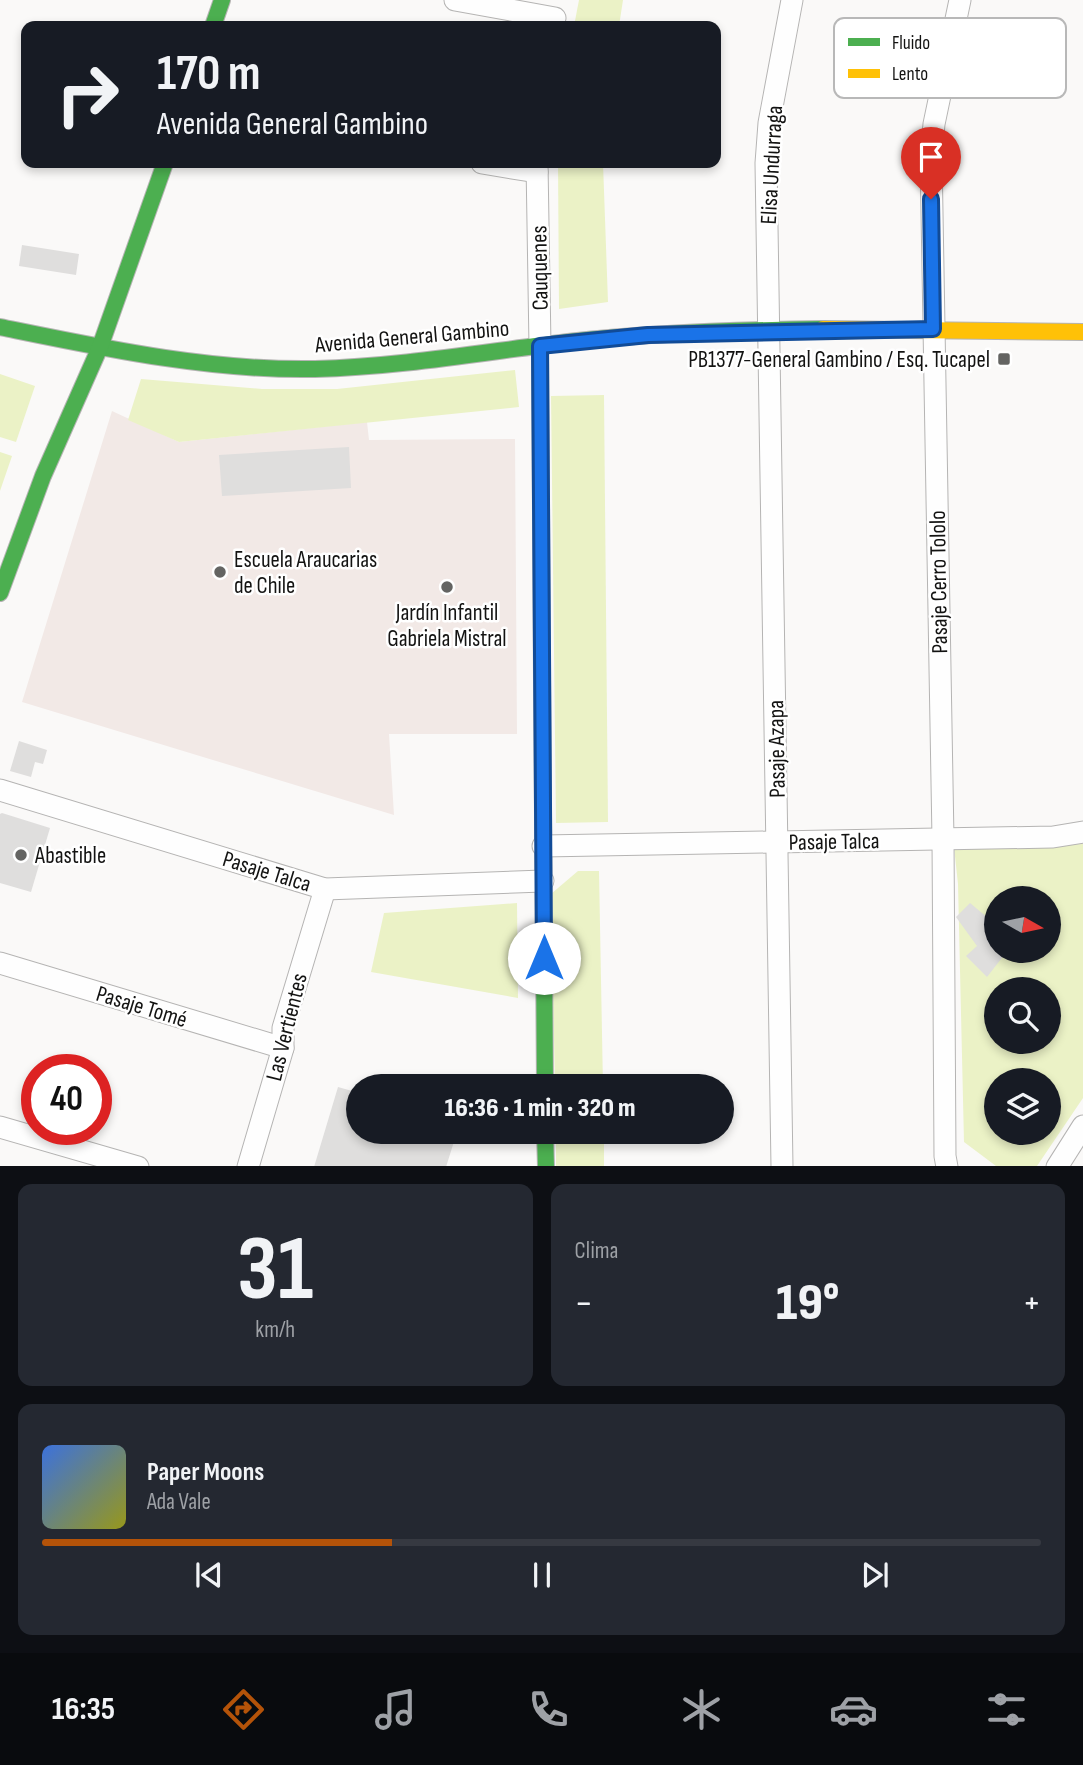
<!DOCTYPE html>
<html lang="es">
<meta charset="utf-8">
<style>
:root{--surface:#171b24;--page:#242831;--text:#f1f3f6;--muted:#9ea1a6;--line:#363941;--accent:#b45309}
body{margin:0;font-family:"Sofia Sans Condensed",sans-serif;background:var(--page);color:var(--text);height:100vh;display:flex;flex-direction:column;font-size:26px;white-space:nowrap}
*{box-sizing:border-box;margin:0}
p{font-size:23px;color:var(--muted)}
.icon{flex:none;width:38px;height:38px;fill:none;stroke:currentColor;stroke-width:2;stroke-linecap:round;stroke-linejoin:round}
.map{position:relative;height:1166px;overflow:hidden}
.drawer{display:flex;flex-direction:column;gap:18px;padding:18px;background:#0d0f14;flex:1}
.drawer>*{flex:none}
.hud{position:absolute;left:21px;top:21px;width:700px;height:147px;border-radius:14px;box-shadow:0 4px 10px #0003;background:#171b24;color:var(--text);overflow:hidden}
.needle{width:46px;rotate:99deg}
.buttons{position:absolute;left:984px;top:886px;display:grid;gap:14px}
.buttons a{display:grid;place-items:center;width:77px;height:77px;border-radius:50%;background:var(--surface);box-shadow:0 4px 10px #0003;font-size:35px}
.speed{position:absolute;left:21px;top:1054px;display:flex;gap:14px;font-size:35px;font-weight:700;text-align:center}
.speed>*{display:grid;place-content:center;width:91px;height:91px;border-radius:50%;background:var(--surface);box-shadow:0 4px 10px #0003;line-height:1}
.speed .limit{border:10px solid #d22;background:#fff;color:#111}
.pin{position:absolute;display:grid;place-items:center;width:60px;height:60px;color:#fff;margin:-72px -30px;border-radius:50% 50% 50% 0;rotate:-45deg;box-shadow:0 0 7px #0007}
.pin .icon{rotate:45deg}
.me{position:absolute;width:77px;margin:-38px;rotate:0deg;stroke-linejoin:round;filter:drop-shadow(0 0 5px #0008)}
.turn{display:flex;align-items:center;gap:24px;height:147px;padding:0 21px;font-size:32px}
.turn .icon{width:91px;height:91px;stroke-width:2.5}
.turn b{display:block;font-size:49px;line-height:60px}
.big{font-size:52px;font-weight:800;line-height:1.1}
.drawer .card{flex:1;display:flex;flex-direction:column;justify-content:center;gap:10px;min-width:0;padding:0 24px;border-radius:14px;background:var(--page)}
.drawer .dial{align-items:center;gap:0}
.dial b{font-size:91px;line-height:1}
.song{display:flex;align-items:center;gap:21px}
.cover{width:84px;height:84px;border-radius:10px;background:linear-gradient(135deg,hsl(220 70% 55%),hsl(60 70% 35%))}
.played{height:7px;border-radius:4px;background:linear-gradient(90deg,var(--accent) 35%,var(--line) 35%)}
.keys{display:flex;justify-content:space-around;direction:ltr}
.heat{display:flex;justify-content:space-between;align-items:center;font-size:38px;direction:ltr}
.drawer .tiles{flex:1;display:grid;gap:18px;grid-template-columns:1fr 1fr}
.card:last-child{grid-column:span 2}
.trip{position:absolute;left:346px;top:1074px;width:388px;height:70px;border-radius:35px;background:var(--surface);box-shadow:0 4px 10px #0003;font-weight:800;line-height:70px;text-align:center}
.tabs{display:flex;height:112px;justify-content:space-around;align-items:center;background:#090b0e;color:var(--muted)}
.tabs .icon{width:49px;height:49px}
.tabs .current{color:var(--accent)}
.tabs b{font-size:32px;color:var(--text)}
.map>svg:first-child{display:block}
.education{fill:#f2e9e6}
.green{fill:#ebf2c6;fill-rule:evenodd}
.building{fill:#dfdedd}
.lines{fill:none;stroke-linecap:round;stroke-linejoin:round}
.street-casing{stroke:#b5b4b3;stroke-width:23}
.fast-casing{stroke:#b5b4b3;stroke-width:18}
.slow-casing{stroke:#b5b4b3;stroke-width:18}
.street{stroke:#fefefe;stroke-width:21}
.fast{stroke:#4caf50;stroke-width:16}
.slow{stroke:#ffc107;stroke-width:16}
.route-casing{stroke:#114b97;stroke-width:18}
.route{stroke:#1a73e8;stroke-width:12}
.poi-dot{fill:#646462;stroke:#fff;stroke-width:2.5}
.labels{text-anchor:middle;stroke-width:5;stroke-linejoin:round;paint-order:stroke}
.street-label{font-size:23px;fill:#131312;stroke:#fff}
.poi-label{font-size:23px;fill:#131312;stroke:#fff;text-anchor:start}
.key{fill:#fff;stroke:#b8b8b8;stroke-width:2}
.key-label{font-size:19px;fill:#131312}
</style>
<div class="map">
<svg width="1083" height="1167" viewBox="0 0 1083 1167">
<rect width="100%" height="100%" fill="#faf9f8"/>
<path class="education" d="M112,411L179,442L367,422L369,440L515,439L517,734H389L394,815L22,702Z"/>
<g class="green">
<path d="M579,0H623L619,26H574Z"/>
<path d="M558,163H603L608,302L559,309Z"/>
<path d="M515,370L519,407L179,442L128,420L141,379L262,389H337Z"/>
<path d="M0,374L35,386L16,442L0,437Z"/>
<path d="M604,395L608,822L556,823L551,396Z"/>
<path d="M0,452L12,456L0,491Z"/>
<path d="M1083,844V1098L1037,1166H996L964,1142L958,884L954,847ZM996,898H1048V950H996ZM996,989H1048V1041H996ZM996,1080H1048V1132H996Z"/>
<path d="M578,871H599L603,1087H555L551,894Z"/>
<path d="M517,903L518,998L371,972L384,913Z"/>
<rect x="556" y="1132" width="48" height="34"/>
</g>
<g class="building">
<path d="M22,245L79,254L76,275L19,266Z"/>
<path d="M349,447L351,488L222,496L219,455Z"/>
<path d="M19,741L47,750L43,764L35,762L31,777L10,771Z"/>
<path d="M2,813L50,828L31,892L0,883V814Z"/>
<path d="M970,903L988,918L996,910V950H1008L987,977L966,956L977,946L956,917Z"/>
<path d="M338,1087L359,1093V1132H457L446,1167H314Z"/>
</g>
<g class="lines">
<g class="street-casing">
<g id="street">
<path d="M455,0L555,18"/>
<path d="M482,163L537,172"/>
<path d="M537,163L540,346"/>
<path d="M0,790L325,889L543,881"/>
<path d="M543,846L1053,837L1083,832"/>
<path d="M0,963L283,1048"/>
<path d="M0,1127L138,1167"/>
<path d="M248,1167L283,1048V1028L325,889"/>
<path d="M782,1167L766,163L769,123L792,0"/>
<path d="M947,1167L945,1156L943,839L931,156L934,124L960,0"/>
<path d="M1057,1167L1083,1126"/>
</g>
</g>
<g class="fast-casing">
<g id="fast">
<path d="M213,26L222,0"/>
<path d="M0,327C103,348 209,371 315,369C400,367 484,352 568,342C653,333 738,330 823,329"/>
<path d="M0,593L43,476L100,347L165,163"/>
<path d="M542,679L545,1087"/>
<path d="M545,1132L546,1167"/>
</g>
</g>
<g class="slow-casing">
<g id="slow">
<path d="M823,329L1083,332"/>
<path d="M540,346L542,679"/>
</g>
</g>
<use href="#street" class="street"/>
<use href="#fast" class="fast"/>
<use href="#slow" class="slow"/>
</g>
<g class="lines">
<g class="route-casing">
<path id="route" d="M544,958L540,346L648,335L933,329L931,199"/>
</g>
<use href="#route" class="route"/>
</g>
<g class="poi-dot">
<rect x="997" y="352" width="14" height="14" rx="3.5"/>
<circle cx="220" cy="572" r="7"/>
<circle cx="447" cy="587" r="7"/>
<circle cx="21" cy="855" r="7"/>
</g>
<g class="labels">
<g class="street-label">
<text transform="translate(771 165) rotate(-87)" y="8">Elisa Undurraga</text>
<text transform="translate(539 268) rotate(-91)" y="8">Cauquenes</text>
<text transform="translate(412 336) rotate(-5)" y="8">Avenida General Gambino</text>
<text transform="translate(938 582) rotate(-91)" y="8">Pasaje Cerro Tololo</text>
<text transform="translate(776 749) rotate(-91)" y="8">Pasaje Azapa</text>
<text transform="translate(834 841) rotate(-1)" y="8">Pasaje Talca</text>
<text transform="translate(267 871) rotate(17)" y="8">Pasaje Talca</text>
<text transform="translate(142 1006) rotate(17)" y="8">Pasaje Tomé</text>
<text transform="translate(286 1027) rotate(-76)" y="8">Las Vertientes</text>
</g>
<g class="poi-label">
<text x="990" y="367" text-anchor="end">PB1377-General Gambino / Esq. Tucapel</text>
<text x="234" y="567">Escuela Araucarias<tspan x="234" dy="26">de Chile</tspan></text>
<text x="447" y="620" text-anchor="middle">Jardín Infantil<tspan x="447" dy="26">Gabriela Mistral</tspan></text>
<text x="35" y="863">Abastible</text>
</g>
</g>
<rect x="834" y="18" width="232" height="80" rx="10" class="key"/>
<rect x="848" y="38" width="32" height="8" fill="#4caf50"/>
<rect x="848" y="69" width="32" height="9" fill="#ffc107"/>
<g class="key-label">
<text x="892" y="49">Fluido</text>
<text x="892" y="80">Lento</text>
</g>
</svg>
<div class="buttons">
<a><svg class="needle" viewBox="-14 -14 28 28"><path d="M0-13l5 13h-10z" fill="#e53935"/><path d="M0 13l5-13h-10z" fill="#9ea1a6"/></svg></a>
<a><svg class="icon" aria-label="search" viewBox="0 0 24 24"><circle cx="10" cy="10" r="6"/><path d="M15 15l6 6"/></svg></a>
<a><svg class="icon" aria-label="layers" viewBox="0 0 24 24"><path d="M12 4l9 5-9 5-9-5zM3 14l9 5 9-5"/></svg></a>
</div>
<div class="speed"><div class="limit">40</div></div>
<div class="pin" style="left:931px;top:199px;background:#d93025"><svg class="icon" aria-label="arrive" viewBox="0 0 24 24"><path d="M6 21V4h12l-3 4 3 4H6"/></svg></div>
<svg class="me" style="left:544px;top:958px" viewBox="-20 -20 40 40"><circle r="19" fill="#fff"/><path d="M0-13L10 11 0 6-10 11z" fill="#1a73e8"/></svg>
<div class="trip">16:36 · 1 min · 320 m</div>
<div class="hud">
<div class="turn"><svg class="icon" aria-label="right" viewBox="0 0 24 24"><path d="M7 20v-9h11M14 6l5 5-5 5"/></svg><div><b>170 m</b>Avenida General Gambino</div></div>
</div>
</div>
<section class="drawer">
<div class="tiles">
<div class="card dial"><b>31</b><p>km/h</p></div>
<div class="card"><p>Clima</p>
<div class="heat"><a>−</a><b class="big">19°</b><a>+</a></div>
</div>
<div class="card">
<div class="song"><i class="cover"></i><div><b>Paper Moons</b><p>Ada Vale</p></div></div>
<div class="played"></div>
<div class="keys"><svg class="icon" aria-label="previous" viewBox="0 0 24 24"><path d="M18 5L8 12l10 7zM5 5v14"/></svg><svg class="icon" aria-label="pause" viewBox="0 0 24 24"><path d="M8 5v14M16 5v14"/></svg><svg class="icon" aria-label="next" viewBox="0 0 24 24"><path d="M6 5l10 7-10 7zM19 5v14"/></svg></div>
</div>
</div>
</section>
<nav class="tabs">
<b>16:35</b>
<svg class="icon current" aria-label="directions" viewBox="0 0 24 24"><path d="M12 3l9 9-9 9-9-9zM9 14v-3h6M13 9l2 2-2 2"/></svg>
<svg class="icon" aria-label="music" viewBox="0 0 24 24"><path d="M9 18V5l10-2v13"/><circle cx="6" cy="18" r="3"/><circle cx="16" cy="16" r="3"/></svg>
<svg class="icon" aria-label="phone" viewBox="0 0 24 24"><path d="M5 4h4l2 5-3 2q2 4 5 5l2-3 5 2v4C11 20 4 13 5 4z"/></svg>
<svg class="icon" aria-label="climate" viewBox="0 0 24 24"><path d="M12 3v18M4 7l16 10M4 17L20 7"/></svg>
<svg class="icon" aria-label="car" viewBox="0 0 24 24"><path d="M5 17H2v-5l4-1 3-4h7l3 4 3 1v5h-3M9 17h6M6 11h13"/><circle cx="7" cy="17" r="2"/><circle cx="17" cy="17" r="2"/></svg>
<svg class="icon" aria-label="filters" viewBox="0 0 24 24"><path d="M4 7h16M4 17h16"/><circle cx="9" cy="7" r="2"/><circle cx="15" cy="17" r="2"/></svg>
</nav>
